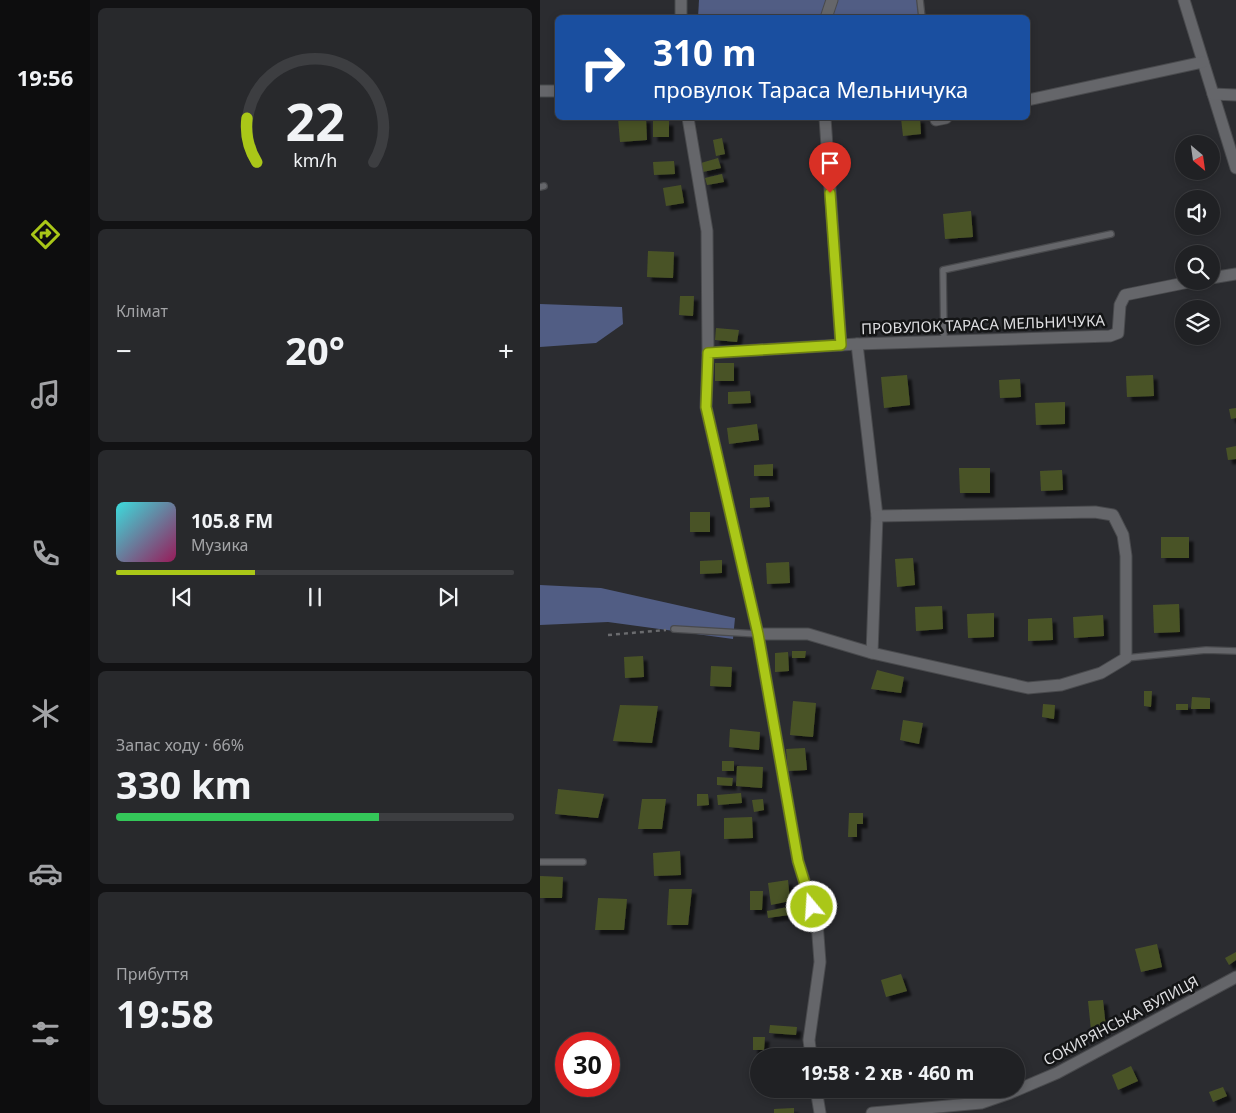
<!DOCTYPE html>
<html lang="uk">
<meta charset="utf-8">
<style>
:root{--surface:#202124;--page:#28292c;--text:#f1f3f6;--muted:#a2a3a6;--line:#3d3e41;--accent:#aac718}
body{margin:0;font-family:"Noto Sans",sans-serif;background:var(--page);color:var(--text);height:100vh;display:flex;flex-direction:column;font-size:19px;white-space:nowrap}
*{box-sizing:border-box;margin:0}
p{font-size:16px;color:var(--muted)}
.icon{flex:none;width:28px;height:28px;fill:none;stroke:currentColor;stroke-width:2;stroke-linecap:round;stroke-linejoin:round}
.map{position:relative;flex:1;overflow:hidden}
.side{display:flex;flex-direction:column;gap:8px;padding:8px;background:#121214;width:450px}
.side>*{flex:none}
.banner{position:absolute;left:15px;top:15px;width:475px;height:105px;border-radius:8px;box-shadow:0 2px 8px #0003,0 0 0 1px var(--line);background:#1a4fa0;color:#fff;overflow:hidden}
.needle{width:32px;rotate:151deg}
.controls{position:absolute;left:635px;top:135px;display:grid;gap:10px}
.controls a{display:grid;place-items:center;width:45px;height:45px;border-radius:50%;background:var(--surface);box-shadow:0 2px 8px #0003,0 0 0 1px var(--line);font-size:25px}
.speed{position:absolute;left:15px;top:1032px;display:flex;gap:10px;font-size:25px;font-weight:700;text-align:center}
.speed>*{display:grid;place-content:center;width:65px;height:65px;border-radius:50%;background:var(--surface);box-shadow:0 2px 8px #0003,0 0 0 1px var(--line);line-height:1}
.speed .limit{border:8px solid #d22;background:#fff;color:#111}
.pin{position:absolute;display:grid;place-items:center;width:42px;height:42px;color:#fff;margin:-51px -21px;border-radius:50% 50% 50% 0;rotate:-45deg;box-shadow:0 0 5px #0007}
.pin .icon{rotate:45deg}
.me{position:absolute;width:55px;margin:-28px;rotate:342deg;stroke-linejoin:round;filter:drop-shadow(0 0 4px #0008)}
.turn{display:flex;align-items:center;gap:18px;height:105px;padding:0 15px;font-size:22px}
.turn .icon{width:65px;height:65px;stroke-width:2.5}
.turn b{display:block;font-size:35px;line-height:42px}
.big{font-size:38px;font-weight:700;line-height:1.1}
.side .tile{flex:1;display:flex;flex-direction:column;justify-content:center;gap:8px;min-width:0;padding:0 18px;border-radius:8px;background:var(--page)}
.side .dial{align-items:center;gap:0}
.dial svg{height:130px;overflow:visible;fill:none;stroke:var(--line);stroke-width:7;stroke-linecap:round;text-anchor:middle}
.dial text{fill:var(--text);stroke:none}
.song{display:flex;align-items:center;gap:15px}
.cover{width:60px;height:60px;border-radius:8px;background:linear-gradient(135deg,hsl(180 70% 55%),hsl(330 70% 35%))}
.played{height:5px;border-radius:2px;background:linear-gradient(90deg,var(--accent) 35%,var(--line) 35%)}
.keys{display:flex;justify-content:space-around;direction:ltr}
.heat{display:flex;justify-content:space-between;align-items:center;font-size:28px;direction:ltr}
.charge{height:8px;border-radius:4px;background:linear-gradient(90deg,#34c759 66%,var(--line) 0)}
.trip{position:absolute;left:210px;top:1048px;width:275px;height:50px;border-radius:25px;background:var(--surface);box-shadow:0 2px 8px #0003,0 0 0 1px var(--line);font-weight:700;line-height:50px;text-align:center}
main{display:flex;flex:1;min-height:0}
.menu{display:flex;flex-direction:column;width:90px;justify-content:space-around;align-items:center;background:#0d0d0e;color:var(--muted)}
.menu .icon{width:35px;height:35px}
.menu .current{color:var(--accent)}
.menu b{font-size:22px;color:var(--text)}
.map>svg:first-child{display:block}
.forest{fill:#515d84}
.building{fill:#4a5328;filter:url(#shadow)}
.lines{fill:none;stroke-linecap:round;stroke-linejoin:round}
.service-casing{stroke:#494a4d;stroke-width:8}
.minor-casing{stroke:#494a4d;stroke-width:13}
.path{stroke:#6a6b6e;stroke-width:2.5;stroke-dasharray:4 4;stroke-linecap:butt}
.service{stroke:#65666a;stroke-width:5.5}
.minor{stroke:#65666a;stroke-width:11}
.route-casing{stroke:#6e8110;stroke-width:12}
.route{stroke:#aac718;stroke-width:9}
.labels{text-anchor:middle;stroke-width:5;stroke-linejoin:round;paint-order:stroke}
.street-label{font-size:15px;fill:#dfdfe2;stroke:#141516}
</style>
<main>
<nav class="menu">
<b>19:56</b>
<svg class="icon current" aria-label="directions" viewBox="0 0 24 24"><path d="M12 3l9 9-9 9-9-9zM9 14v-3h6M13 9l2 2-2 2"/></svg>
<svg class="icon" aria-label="music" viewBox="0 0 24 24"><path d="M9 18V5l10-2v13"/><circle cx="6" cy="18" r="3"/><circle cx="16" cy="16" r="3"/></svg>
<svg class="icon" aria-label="phone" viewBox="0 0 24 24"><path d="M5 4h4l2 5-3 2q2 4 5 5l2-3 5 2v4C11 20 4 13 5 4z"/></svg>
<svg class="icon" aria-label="climate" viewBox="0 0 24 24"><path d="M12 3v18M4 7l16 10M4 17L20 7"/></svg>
<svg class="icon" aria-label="car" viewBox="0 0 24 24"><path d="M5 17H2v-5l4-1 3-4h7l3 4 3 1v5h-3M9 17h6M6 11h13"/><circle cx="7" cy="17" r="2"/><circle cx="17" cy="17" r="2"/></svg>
<svg class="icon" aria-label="filters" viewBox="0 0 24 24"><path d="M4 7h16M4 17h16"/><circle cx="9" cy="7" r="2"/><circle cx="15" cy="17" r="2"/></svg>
</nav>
<section class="side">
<div class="tile dial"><svg viewBox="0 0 100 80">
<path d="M14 69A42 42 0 1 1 86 69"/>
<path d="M14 69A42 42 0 0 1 8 42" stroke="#aac718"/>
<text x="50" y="56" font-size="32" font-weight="700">22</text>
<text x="50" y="72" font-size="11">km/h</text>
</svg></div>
<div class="tile"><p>Клімат</p>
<div class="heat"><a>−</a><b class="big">20°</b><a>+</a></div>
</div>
<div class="tile">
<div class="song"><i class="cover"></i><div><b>105.8 FM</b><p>Музика</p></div></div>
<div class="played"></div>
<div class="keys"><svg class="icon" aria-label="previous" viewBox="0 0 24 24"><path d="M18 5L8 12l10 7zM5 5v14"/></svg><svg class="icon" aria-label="pause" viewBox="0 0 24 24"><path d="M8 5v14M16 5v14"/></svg><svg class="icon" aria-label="next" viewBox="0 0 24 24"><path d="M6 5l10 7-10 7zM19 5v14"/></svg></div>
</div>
<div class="tile"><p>Запас ходу · 66%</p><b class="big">330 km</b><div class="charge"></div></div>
<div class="tile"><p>Прибуття</p><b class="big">19:58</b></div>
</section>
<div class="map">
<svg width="696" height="1113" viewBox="0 0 696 1113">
<defs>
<filter id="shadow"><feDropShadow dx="4.5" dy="4.5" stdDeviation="1" flood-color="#0009"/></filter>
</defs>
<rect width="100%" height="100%" fill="#2b2c30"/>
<g class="forest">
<path d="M159,0H377L380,18H158Z"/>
<path d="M0,304L82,307L83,324L56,343L0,347Z"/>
<path d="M0,585L61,588L195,618L193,639L68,622L0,625Z"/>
</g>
<g class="building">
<path d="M78,118H106L107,140L80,142Z"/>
<path d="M361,118H380L381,134L363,136Z"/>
<rect x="113" y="121" width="16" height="16"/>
<path d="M182,138L185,154L176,156L173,140Z"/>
<path d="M178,158L181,168L163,172L161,163Z"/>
<path d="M134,161L135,174L114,175L113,162Z"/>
<path d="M182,174L184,182L167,185L165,178Z"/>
<path d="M141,185L144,203L126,206L123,188Z"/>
<path d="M431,211L433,237L405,239L403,214Z"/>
<path d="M108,251L134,252L133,278L107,277Z"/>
<path d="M140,296H154L153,316L139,315Z"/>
<path d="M176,328L199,330L197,342L175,340Z"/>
<rect x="175" y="363" width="19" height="18"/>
<path d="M367,375L370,405L344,408L341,377Z"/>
<path d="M613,375L614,396L587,397L586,376Z"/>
<path d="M480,379L481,397L460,398L459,380Z"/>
<path d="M210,391L211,403L188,404V392Z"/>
<path d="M525,402V424L496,425L495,403Z"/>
<path d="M696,408V418L691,419L689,409Z"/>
<path d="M217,424L219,440L189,444L187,428Z"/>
<path d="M696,446V459L688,460L686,448Z"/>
<path d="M233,464V476H214V465Z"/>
<path d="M419,468H450V493H420Z"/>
<path d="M522,470L523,490L501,491L500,471Z"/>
<path d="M229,497L230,507L210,508V498Z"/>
<rect x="150" y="512" width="20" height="20"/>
<rect x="621" y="537" width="28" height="21"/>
<path d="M373,558L375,585L357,587L355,559Z"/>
<path d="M182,560V573L160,574V561Z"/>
<path d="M249,562L250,583L227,584L226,563Z"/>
<path d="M639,604L640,632L614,633L613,605Z"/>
<path d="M402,606L403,629L376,631L375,607Z"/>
<path d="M454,613V637L428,638L427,614Z"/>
<path d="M563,615L564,636L534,638L533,617Z"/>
<path d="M512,618L513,640L488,641V619Z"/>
<path d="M252,651H266L265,658H252Z"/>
<path d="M248,652L249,671L235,672V653Z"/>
<path d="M103,656L104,677L85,678L84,657Z"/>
<path d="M171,666L192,667L191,687L170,686Z"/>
<path d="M337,670L364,677L361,693L331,689Z"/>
<path d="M604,691H612L611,707L604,706Z"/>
<path d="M652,697L670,698V709H651Z"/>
<path d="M253,701L276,703L273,737L250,735Z"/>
<path d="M503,704L515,705L514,719L502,717Z"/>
<rect x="636" y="704" width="12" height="6"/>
<path d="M80,705L118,706L112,743L73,741Z"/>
<path d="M363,720L383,723L379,744L360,740Z"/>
<path d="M190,729L220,732L219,750L189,747Z"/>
<path d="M265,748L267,770L248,771L246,749Z"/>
<rect x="182" y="761" width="12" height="10"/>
<path d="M197,766L223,767L222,788L196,786Z"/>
<path d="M177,777L193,778L192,786L177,785Z"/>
<path d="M18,789L64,794L58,818L15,814Z"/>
<path d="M201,793L202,803L178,805L177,795Z"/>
<path d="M157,794H168L169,805L157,806Z"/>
<path d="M102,799H126L122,829H98Z"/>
<path d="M223,799L224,810L214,812L212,800Z"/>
<path d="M309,813H323V824H317V837H308Z"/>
<path d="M212,817L213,838L184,839V818Z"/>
<path d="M140,851L141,875L114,876L113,853Z"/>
<path d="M0,876L23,877L22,898H0Z"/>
<path d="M248,880L250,901L231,905L228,883Z"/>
<path d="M129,889H152L148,925H127Z"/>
<path d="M210,891H223L222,910H210Z"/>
<path d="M58,898L87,899L84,930H55Z"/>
<path d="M248,907L249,915L228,918L227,911Z"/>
<path d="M617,944L622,967L601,972L595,949Z"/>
<path d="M696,952V960L689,965L685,958Z"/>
<path d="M361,974L367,991L346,997L341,980Z"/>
<path d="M563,1000L566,1028L551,1030L548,1001Z"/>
<path d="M230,1025L257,1027L256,1035L229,1033Z"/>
<path d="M213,1037H225L224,1050H213Z"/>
<path d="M591,1066L598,1081L578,1090L572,1075Z"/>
<path d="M683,1087L687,1096L673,1102L669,1092Z"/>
<path d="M254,1108V1113H234V1109Z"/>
</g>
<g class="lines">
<g class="service-casing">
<g id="service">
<path d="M380,0L382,18"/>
<path d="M0,187L4,186"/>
<path d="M404,341L403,270L571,234"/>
<path d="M134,629L218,634"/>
<path d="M586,658L666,650L696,651"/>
<path d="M0,862H43"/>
</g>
</g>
<g class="minor-casing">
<g id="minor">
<path d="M141,0V18"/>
<path d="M644,0L696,168"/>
<path d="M286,18L292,0"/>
<path d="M0,91H18"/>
<path d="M673,94L696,95"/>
<path d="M488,100L663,62"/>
<path d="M148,118L167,231L168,353L166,407L218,634L258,861L277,922L280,962L269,1040L271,1056"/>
<path d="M285,118L301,345"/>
<path d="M396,120L406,118"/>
<path d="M671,278L696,274"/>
<path d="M317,344L337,516L332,653"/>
<path d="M168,353L317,344L570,336L578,333L580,305L585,295L654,281"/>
<path d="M218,634H268L332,653L488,688L521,685L561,673L586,658V556L583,535L573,515L555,512L337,516"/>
<path d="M276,1089L280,1113"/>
<path d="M332,1113L441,1103L470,1093L517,1073L696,977"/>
</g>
</g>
<path class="path" d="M68,635L126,630"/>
<use href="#service" class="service"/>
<use href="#minor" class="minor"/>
</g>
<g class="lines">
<g class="route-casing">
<path id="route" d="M272,907L258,861L218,634L166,407L168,353L301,345L290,193"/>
</g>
<use href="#route" class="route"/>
</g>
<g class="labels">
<g class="street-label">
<text transform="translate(443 325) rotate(-2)" y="5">ПРОВУЛОК ТАРАСА МЕЛЬНИЧУКА</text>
<text transform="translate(581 1021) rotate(-28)" y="5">СОКИРЯНСЬКА ВУЛИЦЯ</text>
</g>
</g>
</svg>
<div class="controls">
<a><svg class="needle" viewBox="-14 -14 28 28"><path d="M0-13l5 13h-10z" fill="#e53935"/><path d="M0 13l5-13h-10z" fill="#a2a3a6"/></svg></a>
<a><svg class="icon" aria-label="sound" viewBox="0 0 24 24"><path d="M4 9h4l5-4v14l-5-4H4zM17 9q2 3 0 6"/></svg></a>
<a><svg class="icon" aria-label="search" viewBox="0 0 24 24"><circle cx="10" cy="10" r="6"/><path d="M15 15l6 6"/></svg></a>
<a><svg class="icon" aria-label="layers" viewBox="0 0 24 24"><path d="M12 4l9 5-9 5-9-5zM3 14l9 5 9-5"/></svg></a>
</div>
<div class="speed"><div class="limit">30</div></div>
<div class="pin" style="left:290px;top:193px;background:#d93025"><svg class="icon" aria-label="arrive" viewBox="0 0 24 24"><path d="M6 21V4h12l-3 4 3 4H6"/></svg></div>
<svg class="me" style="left:272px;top:907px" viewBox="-20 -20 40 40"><circle r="17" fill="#aac718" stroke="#fff" stroke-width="3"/><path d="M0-11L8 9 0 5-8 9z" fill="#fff"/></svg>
<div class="trip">19:58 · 2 хв · 460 m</div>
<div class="banner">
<div class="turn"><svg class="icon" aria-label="right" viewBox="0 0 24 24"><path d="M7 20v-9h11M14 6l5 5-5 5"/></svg><div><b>310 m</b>провулок Тараса Мельничука</div></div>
</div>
</div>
</main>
